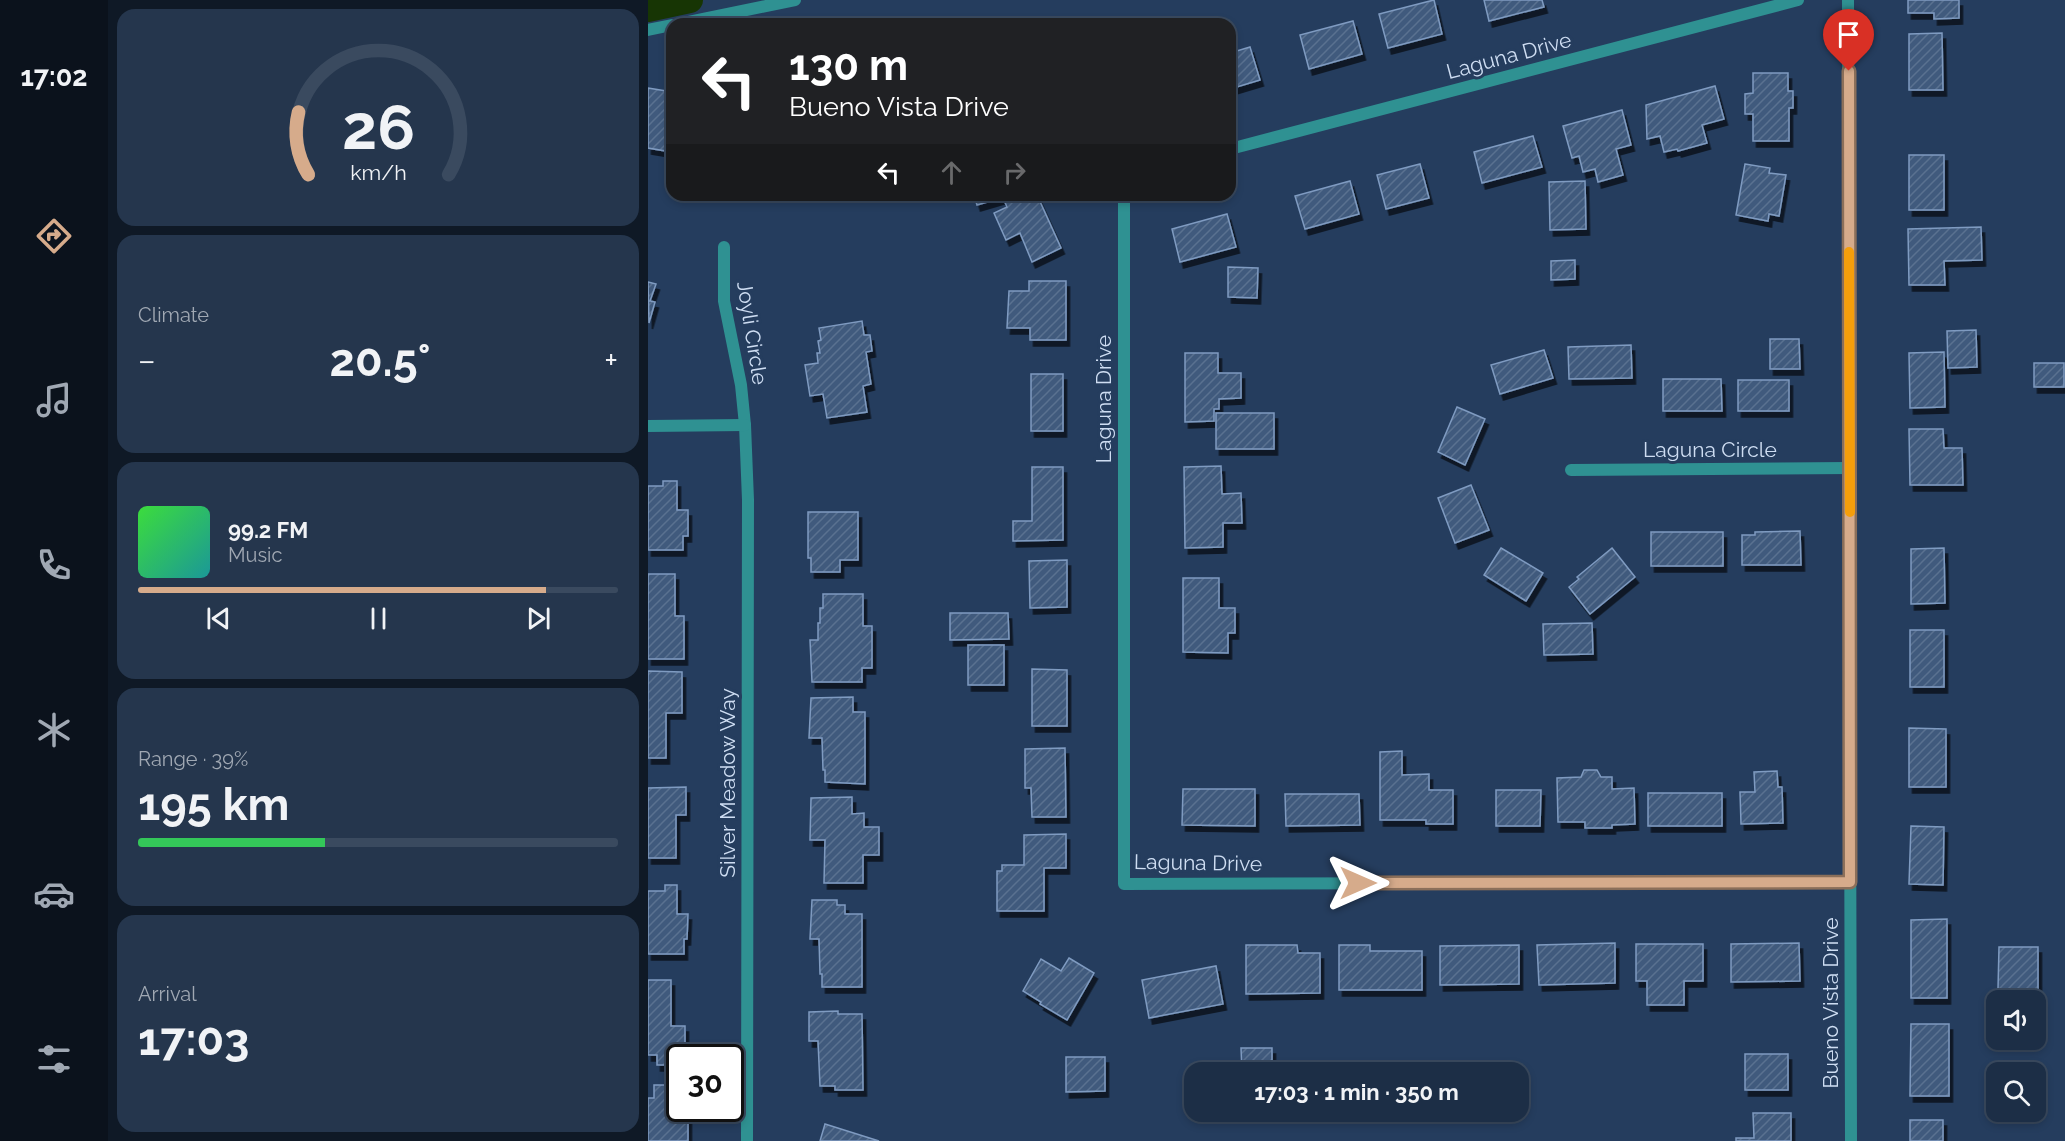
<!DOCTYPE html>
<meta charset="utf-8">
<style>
:root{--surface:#1c2e46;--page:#25364d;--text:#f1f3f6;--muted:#a0a8b3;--line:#3a4a5f;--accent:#d6ab8b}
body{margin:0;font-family:Raleway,sans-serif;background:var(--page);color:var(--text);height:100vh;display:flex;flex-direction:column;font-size:22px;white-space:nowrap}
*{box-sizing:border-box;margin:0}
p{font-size:20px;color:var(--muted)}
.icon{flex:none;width:33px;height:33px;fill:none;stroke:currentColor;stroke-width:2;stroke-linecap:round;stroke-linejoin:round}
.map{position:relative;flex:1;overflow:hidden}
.details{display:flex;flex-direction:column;gap:9px;padding:9px;background:#0f1926;width:540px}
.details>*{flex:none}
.banner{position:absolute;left:18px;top:18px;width:570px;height:183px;border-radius:18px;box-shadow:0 3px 9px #0003,0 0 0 2px var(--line);background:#202124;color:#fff;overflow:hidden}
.fabs{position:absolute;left:1338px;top:990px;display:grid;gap:12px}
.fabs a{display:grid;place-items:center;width:60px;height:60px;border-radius:12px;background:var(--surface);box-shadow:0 3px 9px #0003,0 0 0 2px var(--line);font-size:30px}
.speed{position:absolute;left:18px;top:1044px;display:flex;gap:12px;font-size:30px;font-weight:700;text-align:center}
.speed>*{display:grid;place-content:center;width:78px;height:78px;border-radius:50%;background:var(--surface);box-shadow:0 3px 9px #0003,0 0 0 2px var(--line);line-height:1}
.speed .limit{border:3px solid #111;border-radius:9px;background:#fff;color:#111}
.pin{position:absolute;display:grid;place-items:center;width:51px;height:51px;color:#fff;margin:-62px -26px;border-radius:50% 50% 50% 0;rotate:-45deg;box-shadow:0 0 6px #0007}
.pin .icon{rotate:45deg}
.me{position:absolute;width:66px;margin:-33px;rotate:90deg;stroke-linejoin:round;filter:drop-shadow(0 0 4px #0008)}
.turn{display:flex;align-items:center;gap:21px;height:126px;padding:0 24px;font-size:27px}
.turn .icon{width:78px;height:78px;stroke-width:2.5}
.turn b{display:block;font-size:42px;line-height:51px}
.lanes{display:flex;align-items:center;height:57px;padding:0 24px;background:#0003;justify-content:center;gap:30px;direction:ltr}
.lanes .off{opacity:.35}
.big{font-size:45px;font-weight:700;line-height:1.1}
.details .widget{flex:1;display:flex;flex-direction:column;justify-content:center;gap:9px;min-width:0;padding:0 21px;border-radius:18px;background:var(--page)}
.details .dial{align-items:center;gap:0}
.dial svg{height:156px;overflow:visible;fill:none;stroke:var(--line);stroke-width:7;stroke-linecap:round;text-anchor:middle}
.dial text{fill:var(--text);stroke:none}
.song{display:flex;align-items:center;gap:18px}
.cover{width:72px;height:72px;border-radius:9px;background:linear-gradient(135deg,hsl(120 70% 55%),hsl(180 70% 35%))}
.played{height:6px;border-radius:3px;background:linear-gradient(90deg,var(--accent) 85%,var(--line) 85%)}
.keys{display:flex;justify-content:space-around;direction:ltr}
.heat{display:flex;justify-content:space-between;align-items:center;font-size:33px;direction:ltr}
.charge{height:9px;border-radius:4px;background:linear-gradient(90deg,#34c759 39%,var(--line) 0)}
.trip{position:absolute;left:536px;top:1062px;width:345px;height:60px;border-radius:18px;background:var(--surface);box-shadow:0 3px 9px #0003,0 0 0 2px var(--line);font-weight:700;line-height:60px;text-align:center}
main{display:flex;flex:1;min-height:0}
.menu{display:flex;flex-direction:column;width:108px;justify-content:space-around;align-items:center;background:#0b121c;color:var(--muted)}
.menu .icon{width:42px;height:42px}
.menu .on{color:var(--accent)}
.menu b{font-size:27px;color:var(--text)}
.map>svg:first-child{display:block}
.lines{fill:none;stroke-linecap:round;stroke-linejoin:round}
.canal{stroke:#173504;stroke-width:26}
.building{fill:url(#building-hatch);stroke:#7f9bc1;stroke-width:1.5;filter:url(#shadow)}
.lane{stroke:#2f9192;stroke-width:12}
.street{stroke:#2f9192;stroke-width:12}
.route-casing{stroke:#8b6f5a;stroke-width:15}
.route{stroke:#d6ab8b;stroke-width:10}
.slow{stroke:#f59e0b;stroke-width:10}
.labels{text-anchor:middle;stroke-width:6;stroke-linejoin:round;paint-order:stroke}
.street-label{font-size:21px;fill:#ceddf2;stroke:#253d5e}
</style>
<main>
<nav class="menu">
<b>17:02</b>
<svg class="icon on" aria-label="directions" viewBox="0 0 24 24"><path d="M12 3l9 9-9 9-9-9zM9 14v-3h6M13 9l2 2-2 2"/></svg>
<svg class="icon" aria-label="music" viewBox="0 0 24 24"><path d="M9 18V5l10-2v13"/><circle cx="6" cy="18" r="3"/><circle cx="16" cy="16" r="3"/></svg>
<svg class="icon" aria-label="phone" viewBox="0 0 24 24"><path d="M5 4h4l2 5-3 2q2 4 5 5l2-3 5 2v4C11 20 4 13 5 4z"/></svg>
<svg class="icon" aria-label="climate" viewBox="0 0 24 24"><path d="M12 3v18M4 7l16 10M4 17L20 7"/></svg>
<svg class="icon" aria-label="car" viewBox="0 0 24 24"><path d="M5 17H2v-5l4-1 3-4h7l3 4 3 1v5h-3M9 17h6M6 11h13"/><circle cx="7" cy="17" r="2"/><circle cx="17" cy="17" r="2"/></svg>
<svg class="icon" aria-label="filters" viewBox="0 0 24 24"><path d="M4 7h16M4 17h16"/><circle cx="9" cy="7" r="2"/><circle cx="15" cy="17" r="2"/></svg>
</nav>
<section class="details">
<div class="widget dial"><svg viewBox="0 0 100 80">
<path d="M14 69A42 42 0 1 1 86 69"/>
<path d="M14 69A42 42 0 0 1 9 37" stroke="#d6ab8b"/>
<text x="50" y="56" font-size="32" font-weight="700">26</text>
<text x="50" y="72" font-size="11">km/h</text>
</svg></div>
<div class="widget"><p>Climate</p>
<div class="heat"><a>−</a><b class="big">20.5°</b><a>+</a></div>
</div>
<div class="widget">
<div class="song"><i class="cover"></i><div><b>99.2 FM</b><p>Music</p></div></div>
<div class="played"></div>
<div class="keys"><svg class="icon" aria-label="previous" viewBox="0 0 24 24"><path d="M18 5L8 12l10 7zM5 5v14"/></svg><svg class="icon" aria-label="pause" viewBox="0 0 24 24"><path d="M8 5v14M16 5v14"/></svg><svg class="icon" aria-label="next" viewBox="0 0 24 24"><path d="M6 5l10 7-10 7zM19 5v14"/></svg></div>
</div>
<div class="widget"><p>Range · 39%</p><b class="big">195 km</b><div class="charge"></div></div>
<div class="widget"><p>Arrival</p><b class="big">17:03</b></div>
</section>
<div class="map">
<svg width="1417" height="1141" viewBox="0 0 1417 1141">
<defs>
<pattern id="building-hatch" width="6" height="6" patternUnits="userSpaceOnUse" patternTransform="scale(1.5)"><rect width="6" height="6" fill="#405a7d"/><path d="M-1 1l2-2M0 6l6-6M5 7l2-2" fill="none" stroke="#5a7190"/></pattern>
<filter id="shadow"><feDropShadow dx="3.5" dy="6" stdDeviation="0" flood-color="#0009"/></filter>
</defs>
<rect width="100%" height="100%" fill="#253d5e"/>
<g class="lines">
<path class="canal" d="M0,9L42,0"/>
</g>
<g class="building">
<path d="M786,0L794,34L740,48L731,14Z"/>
<path d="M836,0H894L896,7L841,21Z"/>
<path d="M1260,0H1311V18L1286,19V13H1260Z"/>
<path d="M705,21L714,54L661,69L652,35Z"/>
<path d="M1294,33L1295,90H1261V34Z"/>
<path d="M602,47L612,80L582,89V53Z"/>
<path d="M1105,73H1140V91H1145V108H1141V141H1105V114H1097V94L1105,93Z"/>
<path d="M1067,86L1076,119L1054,125L1059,143L1030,151L1029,149L1016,152L1012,136L999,139L998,105Z"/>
<path d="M0,88L24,92V152L0,148Z"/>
<path d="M974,110L983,145L968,149L975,175L950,182L947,169L935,172L931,156L924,158L915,126Z"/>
<path d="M885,136L894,167L834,183L826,152Z"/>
<rect x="1261" y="155" width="35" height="55"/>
<path d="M772,164L781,198L738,209L729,175Z"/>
<path d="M1097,164L1122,168L1121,173L1138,175L1131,216L1121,214L1120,221L1088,215Z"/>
<path d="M702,181L711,214L657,229L647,196Z"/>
<path d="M937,181L938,229L902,230L901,182Z"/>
<path d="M326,195H352L353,198L329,205Z"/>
<path d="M354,195H389L413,248L384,262L372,233L358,240L346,213L359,207Z"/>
<path d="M579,214L588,247L532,262L524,229Z"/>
<path d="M1333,227L1334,260L1296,261L1297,285H1261L1260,229Z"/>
<path d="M927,260V279L903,280V261Z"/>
<path d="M580,267L610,268L609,298L580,297Z"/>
<path d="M381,281H418V340H382V328H359L361,291H381Z"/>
<path d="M0,282L8,284L2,301L7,302L1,323Z"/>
<path d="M214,321L216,335H222L224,351L218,352L223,384L215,386L219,412L179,418L175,394L162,396L157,365L170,363L169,353H172L170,341L173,340L171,328Z"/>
<path d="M1328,330L1329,367L1300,368L1299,331Z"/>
<path d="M1122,339H1151L1152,369H1122Z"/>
<path d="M983,345L984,378L921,379L920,347Z"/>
<path d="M896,350L905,378L852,394L843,365Z"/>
<path d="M1296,352L1297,407L1262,408L1261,353Z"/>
<path d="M537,353H570V373H593V398L571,399V409H566V421L537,422Z"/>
<rect x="1386" y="363" width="30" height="24"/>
<rect x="383" y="374" width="32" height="57"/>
<path d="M1015,379H1073L1074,411H1015Z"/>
<rect x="1090" y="380" width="51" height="31"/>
<path d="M809,407L837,419L817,465L790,452Z"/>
<rect x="568" y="413" width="58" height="36"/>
<path d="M1261,429H1295L1296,448H1314L1315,485H1262Z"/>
<path d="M573,466L574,494L593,493L594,523H575V547L537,548L536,467Z"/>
<path d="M384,467H415V540L365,541V521H384Z"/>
<path d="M15,481H29V510H40V536H35V550H0V486H15Z"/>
<path d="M823,485L841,530L807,543L790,498Z"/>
<path d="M160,512H210V560H192V572H163V558H160Z"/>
<path d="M1152,531L1153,565H1094V535H1107V532Z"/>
<rect x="1003" y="532" width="72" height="34"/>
<path d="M853,548L895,573L878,601L836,575Z"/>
<path d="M964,548L987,577L942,614L921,587L931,579L929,577Z"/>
<path d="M1296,548L1297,603L1263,604V549Z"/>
<path d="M419,560V607L382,608L381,561Z"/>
<path d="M0,574H27V616H36V659H0Z"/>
<path d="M535,578H571V608H587V633H580V653L535,652Z"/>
<path d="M175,594H215V626H224V668H214V682H164L162,640H170V623H172V608H175Z"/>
<path d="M302,613H360L361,639L302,640Z"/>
<path d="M944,623L945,654L896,655L895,624Z"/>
<rect x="1262" y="630" width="34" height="57"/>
<rect x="320" y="645" width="36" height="40"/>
<path d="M384,669L419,670V726H384Z"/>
<path d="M0,671L34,672V713H18V758H0Z"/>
<path d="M205,697V712H217V784L177,782V770H175L174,738H161L163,698Z"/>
<path d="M1261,728L1298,729V787H1261Z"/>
<path d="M417,748L418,817H384L383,788H377V749Z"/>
<path d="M754,751V775L781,774V790H805V824H778V820H732V752Z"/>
<path d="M936,770H949L953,777H964V789L986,788L987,824L964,825V828H937V822H910L909,778L933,777Z"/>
<path d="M1129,771L1130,787H1134L1135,823L1093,824L1092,792H1107L1106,772Z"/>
<path d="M38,787V815H28V858H0V788Z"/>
<path d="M535,789H607V826L534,825Z"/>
<path d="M848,790H893L892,826H848Z"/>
<rect x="1000" y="793" width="74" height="33"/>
<path d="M637,794H711L712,825L638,826Z"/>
<path d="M204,797V814L216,813V827H231V855H215V883H176L177,840H162L163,798Z"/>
<path d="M1263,826L1296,827L1295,885L1261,884Z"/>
<path d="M418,834V868H396V911H349V871H354V865H376V835Z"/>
<path d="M17,885H29V914H40L39,939H36V954H0V891H17Z"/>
<path d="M164,900H189V905H197V914H214V987H174V974H172L171,939H162Z"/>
<path d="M1299,919V998H1263V920Z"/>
<path d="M967,943V983L891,985L889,945Z"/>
<path d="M1151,943L1152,981L1083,982V944Z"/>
<path d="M988,944H1055V981H1036V1005H999V981H988Z"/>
<path d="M598,945H649L650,953H672V993L598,994Z"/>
<path d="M691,945H722V951H774V990H691Z"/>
<path d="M871,945V984L792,985V946Z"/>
<path d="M1351,947H1390V990L1350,989Z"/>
<path d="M421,958L446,973L419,1020L392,1004L393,1002L375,991L393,959L413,971Z"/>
<path d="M568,966L575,1004L501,1018L494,980Z"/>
<path d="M0,980H23V1026H37V1058H32V1065H9V1055H0Z"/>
<path d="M190,1011V1014H214L215,1090H187V1086H172L170,1041H161V1012Z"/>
<path d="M1263,1024H1301V1096H1262Z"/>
<path d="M593,1048H624V1072H594Z"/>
<rect x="1097" y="1054" width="43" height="36"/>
<path d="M418,1057H457V1091L418,1092Z"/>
<path d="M6,1085H32V1108H40V1141H0V1098H6Z"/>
<path d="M1105,1113H1143V1141H1088V1138H1106Z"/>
<rect x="1262" y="1120" width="33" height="21"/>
<path d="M177,1124L231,1141H172Z"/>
</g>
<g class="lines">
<g class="lane">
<path d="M31,24L147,0"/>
<path d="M0,30L24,25"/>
</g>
<g class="street">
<path d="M1200,0L1203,1141"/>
<path d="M582,149L1150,0"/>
<path d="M476,195V884L1202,882"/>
<path d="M76,247V301L93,385L97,425L100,500L99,1141"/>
<path d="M0,426L97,425"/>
<path d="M923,470L1202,468"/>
</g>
</g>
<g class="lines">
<g class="route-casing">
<path id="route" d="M710,883L1202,882L1201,71"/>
</g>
<use href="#route" class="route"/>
<path class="slow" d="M1201,252L1202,512"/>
</g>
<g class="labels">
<g class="street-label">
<text transform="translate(861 56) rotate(-15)" y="7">Laguna Drive</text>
<text transform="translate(104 333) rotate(81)" y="7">Joyli Circle</text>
<text transform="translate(456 399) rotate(-90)" y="7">Laguna Drive</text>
<text x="1062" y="457">Laguna Circle</text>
<text transform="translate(80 783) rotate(-90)" y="7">Silver Meadow Way</text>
<text transform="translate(550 863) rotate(1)" y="7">Laguna Drive</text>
<text transform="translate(1183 1003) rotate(-90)" y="7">Bueno Vista Drive</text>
</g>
</g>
</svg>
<div class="fabs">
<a><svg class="icon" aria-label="sound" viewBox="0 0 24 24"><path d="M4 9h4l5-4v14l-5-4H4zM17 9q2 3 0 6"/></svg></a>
<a><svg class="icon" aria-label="search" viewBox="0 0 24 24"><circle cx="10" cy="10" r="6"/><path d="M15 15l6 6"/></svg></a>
</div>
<div class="speed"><div class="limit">30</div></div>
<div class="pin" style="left:1201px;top:71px;background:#d93025"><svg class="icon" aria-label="arrive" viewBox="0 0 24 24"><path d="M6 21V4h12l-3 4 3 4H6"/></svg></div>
<svg class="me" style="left:710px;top:883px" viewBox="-20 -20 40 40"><path d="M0-17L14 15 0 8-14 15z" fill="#d6ab8b" stroke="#fff" stroke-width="4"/></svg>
<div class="trip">17:03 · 1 min · 350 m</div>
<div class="banner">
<div class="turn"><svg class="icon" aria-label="left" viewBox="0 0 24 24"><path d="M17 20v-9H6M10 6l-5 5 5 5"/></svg><div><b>130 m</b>Bueno Vista Drive</div></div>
<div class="lanes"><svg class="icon" aria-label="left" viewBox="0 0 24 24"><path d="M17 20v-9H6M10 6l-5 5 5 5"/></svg><svg class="icon off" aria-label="ahead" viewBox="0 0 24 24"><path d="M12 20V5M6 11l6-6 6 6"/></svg><svg class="icon off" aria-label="right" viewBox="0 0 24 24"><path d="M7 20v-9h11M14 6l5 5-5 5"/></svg></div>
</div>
</div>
</main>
